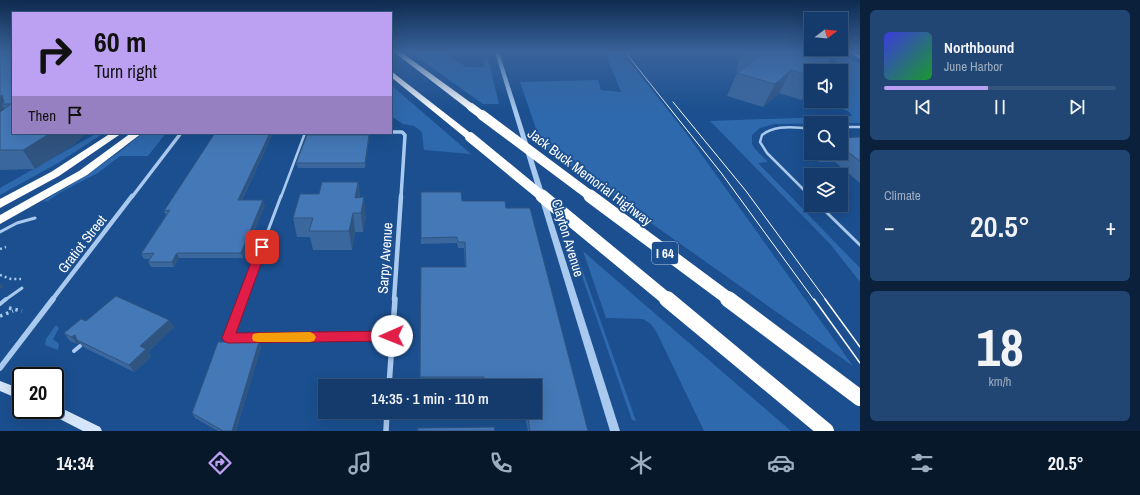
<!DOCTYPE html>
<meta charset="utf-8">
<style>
:root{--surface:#143b6b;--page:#214673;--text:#f1f3f6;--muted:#9dadc1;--line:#33557e;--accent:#bca0f2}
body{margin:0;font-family:"Archivo Narrow",sans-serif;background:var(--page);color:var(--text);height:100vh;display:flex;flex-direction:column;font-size:15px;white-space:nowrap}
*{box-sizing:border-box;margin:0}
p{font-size:13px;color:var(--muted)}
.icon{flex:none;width:22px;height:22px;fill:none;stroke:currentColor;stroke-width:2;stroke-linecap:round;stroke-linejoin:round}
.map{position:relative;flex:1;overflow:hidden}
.drawer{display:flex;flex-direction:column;gap:10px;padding:10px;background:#0b203b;width:280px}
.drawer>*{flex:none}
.top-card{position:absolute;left:12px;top:12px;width:380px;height:122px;border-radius:0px;box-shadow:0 4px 16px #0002,0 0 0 1px var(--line);background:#bca0f2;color:#111;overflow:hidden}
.needle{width:26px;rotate:74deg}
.buttons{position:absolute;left:804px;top:12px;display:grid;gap:8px}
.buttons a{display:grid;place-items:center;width:44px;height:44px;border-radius:0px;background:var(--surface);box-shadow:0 4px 16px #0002,0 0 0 1px var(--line);font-size:20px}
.speed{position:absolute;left:12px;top:367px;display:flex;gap:8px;font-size:20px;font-weight:700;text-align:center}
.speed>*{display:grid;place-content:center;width:52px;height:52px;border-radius:50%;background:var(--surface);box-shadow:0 4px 16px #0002,0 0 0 1px var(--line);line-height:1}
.speed .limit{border:2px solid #111;border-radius:6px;background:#fff;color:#111}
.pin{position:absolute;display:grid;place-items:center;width:34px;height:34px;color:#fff;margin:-17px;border-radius:8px;box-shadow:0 2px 6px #0006}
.me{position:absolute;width:44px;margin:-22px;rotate:269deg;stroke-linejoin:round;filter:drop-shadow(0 0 3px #0008)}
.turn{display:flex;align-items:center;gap:14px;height:84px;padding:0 16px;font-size:18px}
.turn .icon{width:52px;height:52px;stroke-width:2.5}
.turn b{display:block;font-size:28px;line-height:34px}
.then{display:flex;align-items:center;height:38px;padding:0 16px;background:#0003;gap:8px;font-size:15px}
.big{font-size:30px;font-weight:600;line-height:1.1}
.drawer .tile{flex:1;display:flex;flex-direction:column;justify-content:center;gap:6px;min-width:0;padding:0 14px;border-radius:6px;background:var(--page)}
.drawer .dial{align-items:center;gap:0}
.dial b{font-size:52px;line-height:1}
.song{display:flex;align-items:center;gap:12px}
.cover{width:48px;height:48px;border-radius:6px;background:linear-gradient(135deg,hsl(240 70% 55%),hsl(130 70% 35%))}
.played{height:4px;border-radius:2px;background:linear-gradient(90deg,var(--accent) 45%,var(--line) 45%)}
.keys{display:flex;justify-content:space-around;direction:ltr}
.heat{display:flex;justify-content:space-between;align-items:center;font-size:22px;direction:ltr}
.trip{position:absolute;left:318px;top:379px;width:224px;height:40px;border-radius:0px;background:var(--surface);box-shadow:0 4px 16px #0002,0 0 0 1px var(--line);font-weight:600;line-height:40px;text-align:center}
.tabs{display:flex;height:64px;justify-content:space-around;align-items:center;background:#08182b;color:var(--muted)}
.tabs .icon{width:28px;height:28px}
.tabs .current{color:var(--accent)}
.tabs b{font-size:18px;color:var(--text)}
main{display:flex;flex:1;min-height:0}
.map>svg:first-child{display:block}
.green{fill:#2e69ad}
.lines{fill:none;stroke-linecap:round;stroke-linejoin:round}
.path-far1{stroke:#a9c9ee;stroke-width:2.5;stroke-dasharray:2 3;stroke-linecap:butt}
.path{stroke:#a9c9ee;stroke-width:3.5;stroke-dasharray:2.5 4;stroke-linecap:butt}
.service-far2{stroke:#a9c9ee;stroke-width:2.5}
.service-far1{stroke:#a9c9ee;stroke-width:3}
.service{stroke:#a9c9ee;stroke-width:4}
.minor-far3{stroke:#a9c9ee;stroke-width:2.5}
.minor-far2{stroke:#a9c9ee;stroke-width:3.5}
.minor-far1{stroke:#a9c9ee;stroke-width:4.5}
.minor{stroke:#a9c9ee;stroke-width:5.5}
.tertiary{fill:#a9c9ee;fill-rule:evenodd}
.secondary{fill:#d6e6fa;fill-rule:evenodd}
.motorway{fill:#fff;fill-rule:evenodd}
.tram-far1{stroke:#fff;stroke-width:1}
.tram{stroke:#fff;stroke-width:1.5}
.motorway-bridge-far3{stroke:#fff;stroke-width:8}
.motorway-bridge-far2{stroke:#fff;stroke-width:10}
.motorway-bridge-far1{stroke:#fff;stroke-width:13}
.motorway-bridge{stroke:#fff;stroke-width:16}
.wall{fill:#3a679d}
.shaded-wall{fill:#305480}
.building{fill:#4478b7;stroke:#305480}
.route{fill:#e11d48;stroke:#92132f}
.slow{fill:#f59e0b}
.labels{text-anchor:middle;stroke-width:3.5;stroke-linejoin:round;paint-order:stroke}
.shield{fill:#1b4f8f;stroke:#bbcadd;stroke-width:1}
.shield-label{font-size:13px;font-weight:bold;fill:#fff}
.street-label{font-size:14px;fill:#fff;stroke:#1b4f8f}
</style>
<main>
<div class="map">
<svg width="860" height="431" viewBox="0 0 860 431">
<rect width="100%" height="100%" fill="#1b4f8f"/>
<g class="green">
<path d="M410,52H444L466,67H485L483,60L488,59L499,104H483Z"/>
<path d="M605,52H622L686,133L853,366L542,146L520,82L598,80L601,90L621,92Z"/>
<path d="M815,52H839L860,64V123L774,124L760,128L752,135V144L755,149L768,162L758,163L860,268V282L831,245L710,121L852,116C848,107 833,108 825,101H841V71H839L840,69C839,58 825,55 815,52Z"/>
<path d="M391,85L471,154L424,150L422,134L421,131L414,126L403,124L391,116Z"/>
<path d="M97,133H104L58,163L0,195V188Z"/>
<path d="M143,133H166L148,156H120L98,173L61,192L48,201L42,202C78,181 111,160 143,133Z"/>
<path d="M569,239L573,243L636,421L632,420Z"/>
<path d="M583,251L600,266L791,431H704L657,333L651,324L643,319L606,318Z"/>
<path d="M56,325L59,328L53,339L59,344L58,350L45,345L46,339Z"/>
</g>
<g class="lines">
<g class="path-far1">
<path d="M0,249L6,247"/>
<path d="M0,275L11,279H21"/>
</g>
<g class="path">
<path d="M9,308L22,311"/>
<path d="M0,316L13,311"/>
</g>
<g class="service-far2">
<path d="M841,127H860"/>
<path d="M811,128C794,128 776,124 762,135L760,142L767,153L811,197"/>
<path d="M281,197L305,133"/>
</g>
<g class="service-far1">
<path d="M819,205L860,245"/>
<path d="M0,232L17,223L35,218"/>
<path d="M5,300L22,288"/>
<path d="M242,300L281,196"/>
</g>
<g class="service">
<path d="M242,299L228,338L392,336"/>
<path d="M0,304L6,299"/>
<path d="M74,351L80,346"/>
</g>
<path class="minor-far3" d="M851,52L860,57"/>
<g class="minor-far2">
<path d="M391,132H402L405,135L401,197"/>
<path d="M132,197L181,133"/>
</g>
<g class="minor-far1">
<path d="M52,300L132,196"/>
<path d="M394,300L401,196"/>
</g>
<g class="minor">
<path d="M0,368L53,299"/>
<path d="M389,386L395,299"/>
<path d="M386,431L387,412"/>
</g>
<path class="tertiary" d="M495,52H499L620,431H610Z"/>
<g class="secondary">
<path d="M0,381L21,389V400L0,391Z"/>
<path d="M55,405L100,427L102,431H83L50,414L48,410H55Z"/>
</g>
<g class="motorway">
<path d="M394,52H401L474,105L475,107L474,109H468Z"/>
<path d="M391,71L473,135L475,137L473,139H467L391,77Z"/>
<path d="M111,133H122L59,176L0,208V199L51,172Z"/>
<path d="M131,133H142L87,175L0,224V215L79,171Z"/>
</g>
<g class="tram-far1">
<path d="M625,52L722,174L814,300"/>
<path d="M673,102L746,191L826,300"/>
</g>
<g class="tram">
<path d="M814,299L860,363"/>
<path d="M825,299L860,347"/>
</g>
<path class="motorway-bridge-far3" d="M471,107L483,116"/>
<g class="motorway-bridge-far2">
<path d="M482,115L592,197"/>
<path d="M470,137L543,197"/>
</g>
<g class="motorway-bridge-far1">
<path d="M542,196L668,300"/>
<path d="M590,196L730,300"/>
</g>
<g class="motorway-bridge">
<path d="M667,299L826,431"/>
<path d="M728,299L860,398"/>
</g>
</g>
<g class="wall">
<path d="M0,52L76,143L35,169L0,170Z"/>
<path d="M743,52H821L819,56L832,59L825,71H811V91L802,100L779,93L763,107L727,96L737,73L738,72L736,71L739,61Z"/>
<path d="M215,133H273L242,200L265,205L243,258H179L174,267H151L148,262L150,259H144L141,254L166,215L164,211Z"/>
<path d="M860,137V183L835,162H819L806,151L811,143V153H841V138Z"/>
<path d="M369,139L365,168H298L296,163Z"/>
<path d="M358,182L360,197L366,216L363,232H355L352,250H313L310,237H297L293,218L319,194Z"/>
<path d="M462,201L506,208L588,431H528L525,417L487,418V412H535V386H484V382L420,383V377L465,267L464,248H458L457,243L421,244V238Z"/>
<path d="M169,320L174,327L148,352L151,357L134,372L83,347L80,343L77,344L70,341L64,333L86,321Z"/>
<path d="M259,342L261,347L236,431H218L195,418L192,413Z"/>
</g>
<g class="shaded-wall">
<path d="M812,52H821L818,58L810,54Z"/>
<path d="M832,59L825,71H821Z"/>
<path d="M791,70L779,93L763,107L775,84Z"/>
<path d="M811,84V91L802,100Z"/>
<path d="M2,95L8,104H1L9,115L0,121V97Z"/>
<path d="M51,133H86L76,143L35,169L23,150Z"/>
<path d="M270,133H273L239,205L238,200Z"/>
<path d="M369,135V139L365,168V163Z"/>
<path d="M358,182L360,200L355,198Z"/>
<path d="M364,197L366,216L363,232L361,213Z"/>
<path d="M263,200L265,205L243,258L241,253Z"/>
<path d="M353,213L355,232L352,250L349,231Z"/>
<path d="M177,253L179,258L174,267L172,262Z"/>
<path d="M0,283L4,287L0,289Z"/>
<path d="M169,320L174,327L148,352L151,357L134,372L129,365L140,346Z"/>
<path d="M75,335L77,340L80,343L77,344L71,337Z"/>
<path d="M259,342L261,347L236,431H232Z"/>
</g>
<g class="building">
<path d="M0,52H13V133H51L23,150H0V112L11,104H1L4,102L2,95L0,97Z"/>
<path d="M753,52H812L810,54L832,59L821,71H811V76L791,70L775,84L737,73L762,54Z"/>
<path d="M215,133H270L238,200H263L241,253H177L172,262H148L154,253L141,254L170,210L164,211Z"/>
<path d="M307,135H369L365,163H296Z"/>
<path d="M860,137V161L844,149H841V138Z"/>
<path d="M322,182H358L355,198L364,197L361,213H353L349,231H309L313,218H293L300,194H319Z"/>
<path d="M421,192H461L462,201H505L506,208H530L588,431H530L527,412H535V386H485L484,377H420L421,267H466L465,242H458L457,237L421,238Z"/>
<path d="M116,296L169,320L140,346L146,349L129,365L77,340L75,335L71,337L64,333L81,319L86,321Z"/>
<path d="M218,342H259L232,431H223L192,413Z"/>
<path d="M494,427L495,431H418V428Z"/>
</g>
<linearGradient id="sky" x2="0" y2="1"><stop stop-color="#0f2b4f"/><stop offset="0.46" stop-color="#39639b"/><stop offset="1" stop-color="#39639b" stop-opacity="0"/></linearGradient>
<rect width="860" height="112" fill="url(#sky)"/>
<path class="route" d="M262,243L267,247L236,333L392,331L396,333L398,336L396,340L392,341L228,343L224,341L222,338L257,247Z"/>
<path class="slow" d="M310,332L314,334L316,337L314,341L310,342H258L253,341L252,338L253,334L258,333Z"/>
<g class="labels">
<rect class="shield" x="652" y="242" width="26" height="22" rx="3"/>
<g class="shield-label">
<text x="665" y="258">I 64</text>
</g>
<g class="street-label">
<text transform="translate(590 177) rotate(37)" y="5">Jack Buck Memorial Highway</text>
<text transform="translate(568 238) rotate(73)" y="5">Clayton Avenue</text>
<text transform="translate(82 244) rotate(-52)" y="5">Gratiot Street</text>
<text transform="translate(385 258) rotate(-86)" y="5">Sarpy Avenue</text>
</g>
</g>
</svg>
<div class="buttons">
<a><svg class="needle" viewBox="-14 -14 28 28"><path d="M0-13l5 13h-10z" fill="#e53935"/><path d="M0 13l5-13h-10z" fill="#9dadc1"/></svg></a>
<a><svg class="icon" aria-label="sound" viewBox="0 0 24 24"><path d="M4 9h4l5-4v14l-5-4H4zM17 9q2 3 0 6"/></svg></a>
<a><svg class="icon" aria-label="search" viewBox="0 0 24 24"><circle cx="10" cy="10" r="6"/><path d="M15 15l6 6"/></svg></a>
<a><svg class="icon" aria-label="layers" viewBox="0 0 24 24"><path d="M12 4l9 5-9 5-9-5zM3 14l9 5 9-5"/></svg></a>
</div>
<div class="speed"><div class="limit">20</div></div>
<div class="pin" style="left:262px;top:247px;background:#d93025"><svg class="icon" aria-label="arrive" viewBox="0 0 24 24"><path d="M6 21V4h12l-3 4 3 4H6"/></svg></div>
<svg class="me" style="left:392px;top:336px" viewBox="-20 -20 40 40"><circle r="19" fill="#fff"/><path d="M0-13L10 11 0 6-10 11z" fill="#e11d48"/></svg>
<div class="trip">14:35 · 1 min · 110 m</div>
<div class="top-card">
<div class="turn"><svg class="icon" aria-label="right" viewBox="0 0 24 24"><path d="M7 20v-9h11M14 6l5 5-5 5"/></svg><div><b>60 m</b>Turn right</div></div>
<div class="then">Then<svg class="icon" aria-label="arrive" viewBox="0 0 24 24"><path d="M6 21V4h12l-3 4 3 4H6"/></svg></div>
</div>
</div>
<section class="drawer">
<div class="tile">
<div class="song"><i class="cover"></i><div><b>Northbound</b><p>June Harbor</p></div></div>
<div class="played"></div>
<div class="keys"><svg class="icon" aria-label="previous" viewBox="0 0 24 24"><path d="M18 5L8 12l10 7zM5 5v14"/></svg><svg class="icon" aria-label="pause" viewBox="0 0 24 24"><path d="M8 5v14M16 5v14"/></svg><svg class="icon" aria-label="next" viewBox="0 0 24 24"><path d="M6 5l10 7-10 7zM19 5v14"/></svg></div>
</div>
<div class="tile"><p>Climate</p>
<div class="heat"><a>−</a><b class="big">20.5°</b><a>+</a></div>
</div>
<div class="tile dial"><b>18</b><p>km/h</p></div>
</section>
</main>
<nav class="tabs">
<b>14:34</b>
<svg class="icon current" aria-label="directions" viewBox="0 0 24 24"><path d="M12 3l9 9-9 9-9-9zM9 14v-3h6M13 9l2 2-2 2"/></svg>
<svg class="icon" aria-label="music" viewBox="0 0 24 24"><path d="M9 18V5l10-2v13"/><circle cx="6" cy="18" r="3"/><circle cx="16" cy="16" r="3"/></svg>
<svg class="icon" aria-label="phone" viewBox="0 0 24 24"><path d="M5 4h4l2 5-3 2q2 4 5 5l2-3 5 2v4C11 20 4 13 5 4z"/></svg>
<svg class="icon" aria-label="climate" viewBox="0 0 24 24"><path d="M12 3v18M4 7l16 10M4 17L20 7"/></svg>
<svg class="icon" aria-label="car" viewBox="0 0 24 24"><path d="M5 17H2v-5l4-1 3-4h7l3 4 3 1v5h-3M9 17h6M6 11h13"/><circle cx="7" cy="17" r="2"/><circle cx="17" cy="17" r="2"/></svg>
<svg class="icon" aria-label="filters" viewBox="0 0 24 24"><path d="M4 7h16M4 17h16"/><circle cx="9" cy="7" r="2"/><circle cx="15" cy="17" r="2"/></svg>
<b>20.5°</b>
</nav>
